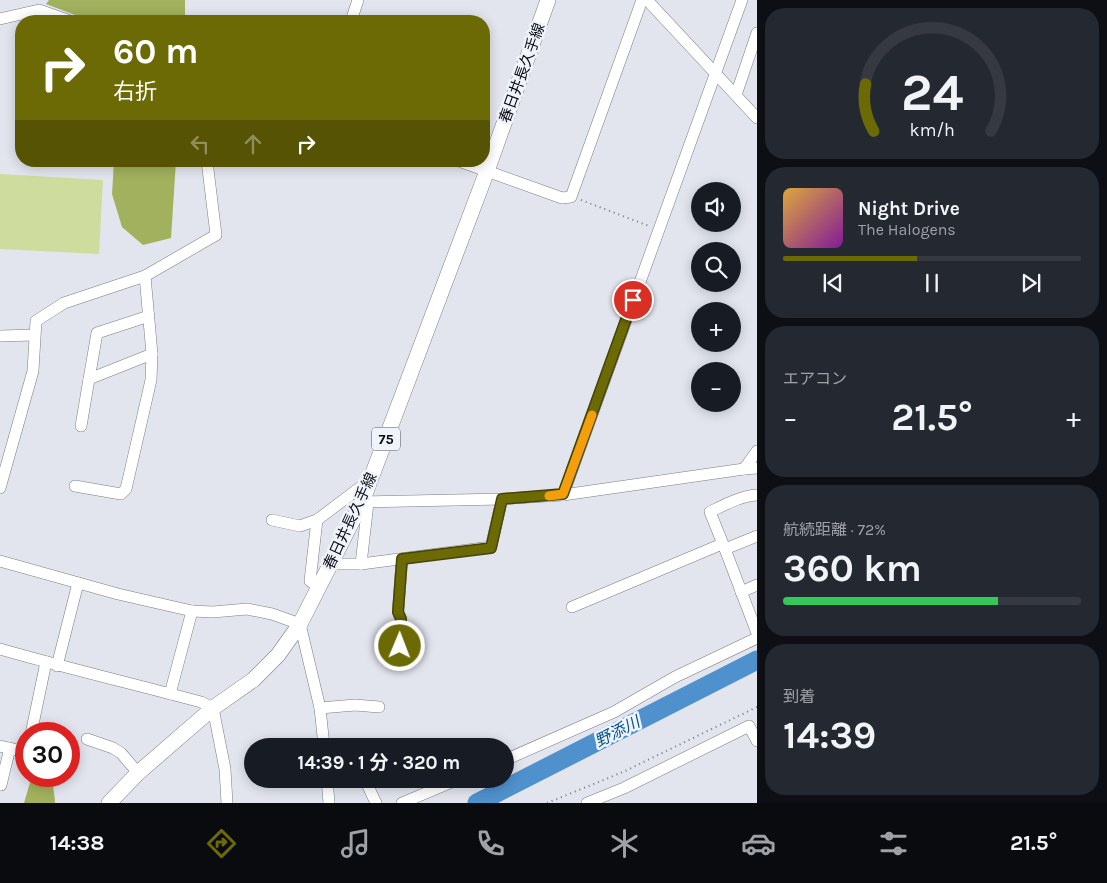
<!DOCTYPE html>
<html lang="ja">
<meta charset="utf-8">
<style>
:root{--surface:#171b24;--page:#242831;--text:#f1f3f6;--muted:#9ea1a6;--line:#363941;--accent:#6c6a05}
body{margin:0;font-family:Karla,"Noto Sans JP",sans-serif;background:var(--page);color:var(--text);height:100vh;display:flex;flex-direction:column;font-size:19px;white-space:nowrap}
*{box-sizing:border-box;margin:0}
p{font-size:16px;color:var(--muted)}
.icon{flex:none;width:28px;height:28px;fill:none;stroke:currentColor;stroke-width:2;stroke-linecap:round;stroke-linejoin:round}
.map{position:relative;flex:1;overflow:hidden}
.drawer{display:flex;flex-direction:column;gap:8px;padding:8px;background:#0d0f14;width:350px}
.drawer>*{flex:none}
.banner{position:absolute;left:15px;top:15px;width:475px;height:152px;border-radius:20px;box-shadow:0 2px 12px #0003;background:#6c6a05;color:#fff;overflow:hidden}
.buttons{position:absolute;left:691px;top:182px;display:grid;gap:10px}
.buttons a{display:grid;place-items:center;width:50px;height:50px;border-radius:50%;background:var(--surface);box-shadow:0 2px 12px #0003;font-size:25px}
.speed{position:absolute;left:15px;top:722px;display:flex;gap:10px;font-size:25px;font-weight:700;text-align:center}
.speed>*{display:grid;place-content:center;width:65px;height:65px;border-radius:50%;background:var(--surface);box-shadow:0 2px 12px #0003;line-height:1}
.speed .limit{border:8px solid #d22;background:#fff;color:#111}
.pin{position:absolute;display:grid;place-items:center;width:42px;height:42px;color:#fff;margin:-21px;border:2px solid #fff;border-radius:50%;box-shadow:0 1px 5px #0007}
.me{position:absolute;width:55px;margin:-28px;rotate:1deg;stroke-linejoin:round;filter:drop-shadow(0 0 4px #0008)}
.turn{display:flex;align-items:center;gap:18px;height:105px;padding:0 15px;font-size:22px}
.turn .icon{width:65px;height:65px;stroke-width:2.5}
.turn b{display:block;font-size:35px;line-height:42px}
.lanes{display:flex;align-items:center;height:48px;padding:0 15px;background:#0003;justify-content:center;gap:25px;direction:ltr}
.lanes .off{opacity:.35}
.big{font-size:38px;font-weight:700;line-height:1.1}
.drawer .widget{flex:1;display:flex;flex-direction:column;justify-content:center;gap:8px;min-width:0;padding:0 18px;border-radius:20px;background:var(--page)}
.drawer .dial{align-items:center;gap:0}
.dial svg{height:130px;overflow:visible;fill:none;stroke:var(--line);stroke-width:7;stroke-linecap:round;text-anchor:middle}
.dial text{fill:var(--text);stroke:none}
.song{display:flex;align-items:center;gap:15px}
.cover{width:60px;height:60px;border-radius:8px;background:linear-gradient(135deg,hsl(40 70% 55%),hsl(290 70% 35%))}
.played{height:5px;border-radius:2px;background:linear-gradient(90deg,var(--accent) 45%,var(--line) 45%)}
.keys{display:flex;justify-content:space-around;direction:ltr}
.heat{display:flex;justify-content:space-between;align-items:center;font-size:28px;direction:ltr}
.charge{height:8px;border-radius:4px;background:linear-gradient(90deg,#34c759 72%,var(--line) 0)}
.trip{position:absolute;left:244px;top:738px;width:270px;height:50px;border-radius:25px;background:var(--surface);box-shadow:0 2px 12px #0003;font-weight:700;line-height:50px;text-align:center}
.tab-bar{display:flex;height:80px;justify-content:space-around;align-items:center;background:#090b0e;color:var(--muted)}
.tab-bar .icon{width:35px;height:35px}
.tab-bar .active{color:var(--accent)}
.tab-bar b{font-size:22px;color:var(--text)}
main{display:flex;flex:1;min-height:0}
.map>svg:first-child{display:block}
.green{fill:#cedc9d}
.forest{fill:#a1b15d}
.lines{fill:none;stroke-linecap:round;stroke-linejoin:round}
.river{stroke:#4f91cc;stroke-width:19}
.minor-casing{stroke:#7a7d85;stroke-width:12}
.major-casing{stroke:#7a7d85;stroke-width:16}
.path{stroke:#76787e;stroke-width:2;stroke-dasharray:1 4;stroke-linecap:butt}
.minor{stroke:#fff;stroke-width:11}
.major{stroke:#fff;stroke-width:15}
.route-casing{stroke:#464503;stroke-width:12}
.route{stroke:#6c6a05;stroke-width:9}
.slow{stroke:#f59e0b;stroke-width:9}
.labels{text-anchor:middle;stroke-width:5;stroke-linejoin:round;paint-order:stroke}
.shield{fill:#eff3fc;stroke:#505257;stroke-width:1}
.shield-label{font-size:14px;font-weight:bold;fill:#0c0d10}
.street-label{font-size:15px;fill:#0c0d10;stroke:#eff3fc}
.water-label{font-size:16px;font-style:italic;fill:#015188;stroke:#eff3fc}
</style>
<main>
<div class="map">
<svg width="757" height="803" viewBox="0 0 757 803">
<rect width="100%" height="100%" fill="#e2e5ee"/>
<path class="green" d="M0,174L103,180L99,254L0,249Z"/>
<g class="forest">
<path d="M49,0H185V21H91L46,4Z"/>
<path d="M114,161H176L171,238L143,245L122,227L112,194Z"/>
<path d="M32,776H55C51,785 55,793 55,803H24Z"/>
</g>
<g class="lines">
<path class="river" d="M477,803L757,660"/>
<g class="minor-casing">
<g id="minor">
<path d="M647,0L757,118"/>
<path d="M0,19L39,10L70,21"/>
<path d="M351,21L358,0"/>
<path d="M736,95L757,33"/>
<path d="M459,161L562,198L571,197L642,0"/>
<path d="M149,316L97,333L89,379L152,354"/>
<path d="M0,336L34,335"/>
<path d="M81,426L89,379"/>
<path d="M744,469L757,451"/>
<path d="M75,486L121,494L126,489L151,380L152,354L145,276"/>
<path d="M0,488L33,371L36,321L64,303L145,276L216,235L207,161"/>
<path d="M563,495L742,0"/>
<path d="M757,495C740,496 724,505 710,512L725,549L757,633"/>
<path d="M362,502L502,499L563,495L744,469L757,468"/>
<path d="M368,503L361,564L491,547L502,499"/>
<path d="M272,520L300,526L317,520"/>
<path d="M725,549L757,536"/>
<path d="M0,561L118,594L192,611L213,612L247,609L272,614L300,624L320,708L324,746"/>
<path d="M330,564H361"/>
<path d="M319,587L310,581L317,520L370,480"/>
<path d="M741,592L757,585"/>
<path d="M572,607L722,544"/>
<path d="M400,646L401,619L398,612L402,559"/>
<path d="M0,649C66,668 134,684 201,702L213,708L225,769L227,803"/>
<path d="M57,666L78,583"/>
<path d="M170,694L192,611"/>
<path d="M320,708L355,705L379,707"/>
<path d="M31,734L46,662"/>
<path d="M87,739L113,748L121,753L138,773"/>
<path d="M0,746L26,752"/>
<path d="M505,760L614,712L675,677L757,638"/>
<path d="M327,779L329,803"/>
<path d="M373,779L367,784L376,803"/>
<path d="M1,785L10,748"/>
<path d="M402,803L459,779"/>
<path d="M587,803L624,788L749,726L757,741"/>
</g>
</g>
<g class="major-casing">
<path id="major" d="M109,803L138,773L213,708L253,680L278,655L300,624L362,502L487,171L548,0"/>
</g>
<g class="path">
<path d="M581,200L649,226"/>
<path d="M547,803L623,772L757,707"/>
</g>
<use href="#minor" class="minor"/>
<use href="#major" class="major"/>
</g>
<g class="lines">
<g class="route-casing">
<path id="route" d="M400,646L401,619L398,612L402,559L491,548L502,499L563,494L633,300"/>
</g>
<use href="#route" class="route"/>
<path class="slow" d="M549,496L563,494L592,415"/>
</g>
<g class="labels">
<rect class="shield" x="372" y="427.5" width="28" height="23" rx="4"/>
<g class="shield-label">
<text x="386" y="444">75</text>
</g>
<g class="street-label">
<text transform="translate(522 73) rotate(-70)" y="5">春日井長久手線</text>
<text transform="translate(350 521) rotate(-65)" y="5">春日井長久手線</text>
</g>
<g class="water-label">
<text transform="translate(617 731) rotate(-27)" y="6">野添川</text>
</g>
</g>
</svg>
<div class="buttons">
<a><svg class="icon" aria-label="sound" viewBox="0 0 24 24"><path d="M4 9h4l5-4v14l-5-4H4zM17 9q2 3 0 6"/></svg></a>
<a><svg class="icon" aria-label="search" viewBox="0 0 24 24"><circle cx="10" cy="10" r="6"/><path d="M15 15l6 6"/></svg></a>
<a>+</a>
<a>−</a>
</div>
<div class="speed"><div class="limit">30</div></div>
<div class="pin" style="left:633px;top:300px;background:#d93025"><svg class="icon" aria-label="arrive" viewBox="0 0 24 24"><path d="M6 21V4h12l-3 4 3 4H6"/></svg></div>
<svg class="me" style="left:400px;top:646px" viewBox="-20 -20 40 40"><circle r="17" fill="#6c6a05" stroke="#fff" stroke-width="3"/><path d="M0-11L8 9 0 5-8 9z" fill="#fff"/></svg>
<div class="trip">14:39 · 1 分 · 320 m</div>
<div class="banner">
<div class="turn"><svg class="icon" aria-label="right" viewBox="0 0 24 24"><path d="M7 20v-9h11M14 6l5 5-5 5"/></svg><div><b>60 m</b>右折</div></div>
<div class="lanes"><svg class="icon off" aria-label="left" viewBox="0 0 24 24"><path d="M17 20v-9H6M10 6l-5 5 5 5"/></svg><svg class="icon off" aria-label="ahead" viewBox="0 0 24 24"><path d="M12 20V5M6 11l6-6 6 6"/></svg><svg class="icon" aria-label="right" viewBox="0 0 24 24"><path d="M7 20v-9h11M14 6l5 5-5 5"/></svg></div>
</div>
</div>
<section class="drawer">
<div class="widget dial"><svg viewBox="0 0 100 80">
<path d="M14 69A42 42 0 1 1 86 69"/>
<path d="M14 69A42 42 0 0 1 9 40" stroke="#6c6a05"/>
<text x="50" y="56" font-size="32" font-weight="700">24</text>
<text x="50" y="72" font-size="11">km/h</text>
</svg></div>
<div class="widget">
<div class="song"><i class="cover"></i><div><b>Night Drive</b><p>The Halogens</p></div></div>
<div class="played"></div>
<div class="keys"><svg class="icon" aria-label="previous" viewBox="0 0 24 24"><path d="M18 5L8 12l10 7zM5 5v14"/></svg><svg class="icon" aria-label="pause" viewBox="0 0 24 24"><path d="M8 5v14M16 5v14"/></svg><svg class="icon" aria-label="next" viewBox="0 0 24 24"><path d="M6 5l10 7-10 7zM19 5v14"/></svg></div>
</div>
<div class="widget"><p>エアコン</p>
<div class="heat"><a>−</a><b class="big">21.5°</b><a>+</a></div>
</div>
<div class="widget"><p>航続距離 · 72%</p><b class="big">360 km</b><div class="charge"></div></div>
<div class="widget"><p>到着</p><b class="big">14:39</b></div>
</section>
</main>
<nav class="tab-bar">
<b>14:38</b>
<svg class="icon active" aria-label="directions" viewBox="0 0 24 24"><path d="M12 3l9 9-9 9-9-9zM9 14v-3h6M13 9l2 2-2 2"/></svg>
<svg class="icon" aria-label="music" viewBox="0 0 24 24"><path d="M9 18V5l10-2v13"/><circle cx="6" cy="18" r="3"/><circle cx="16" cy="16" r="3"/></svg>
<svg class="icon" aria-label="phone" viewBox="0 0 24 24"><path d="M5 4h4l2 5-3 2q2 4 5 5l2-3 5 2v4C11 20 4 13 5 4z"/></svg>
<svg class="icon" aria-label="climate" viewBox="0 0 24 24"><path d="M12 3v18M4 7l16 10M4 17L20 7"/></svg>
<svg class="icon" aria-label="car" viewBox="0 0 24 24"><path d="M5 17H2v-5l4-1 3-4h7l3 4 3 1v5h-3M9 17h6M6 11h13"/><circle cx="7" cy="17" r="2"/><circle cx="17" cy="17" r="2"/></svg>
<svg class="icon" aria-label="filters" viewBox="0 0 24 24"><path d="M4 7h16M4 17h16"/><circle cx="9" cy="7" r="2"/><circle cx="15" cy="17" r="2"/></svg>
<b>21.5°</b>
</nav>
